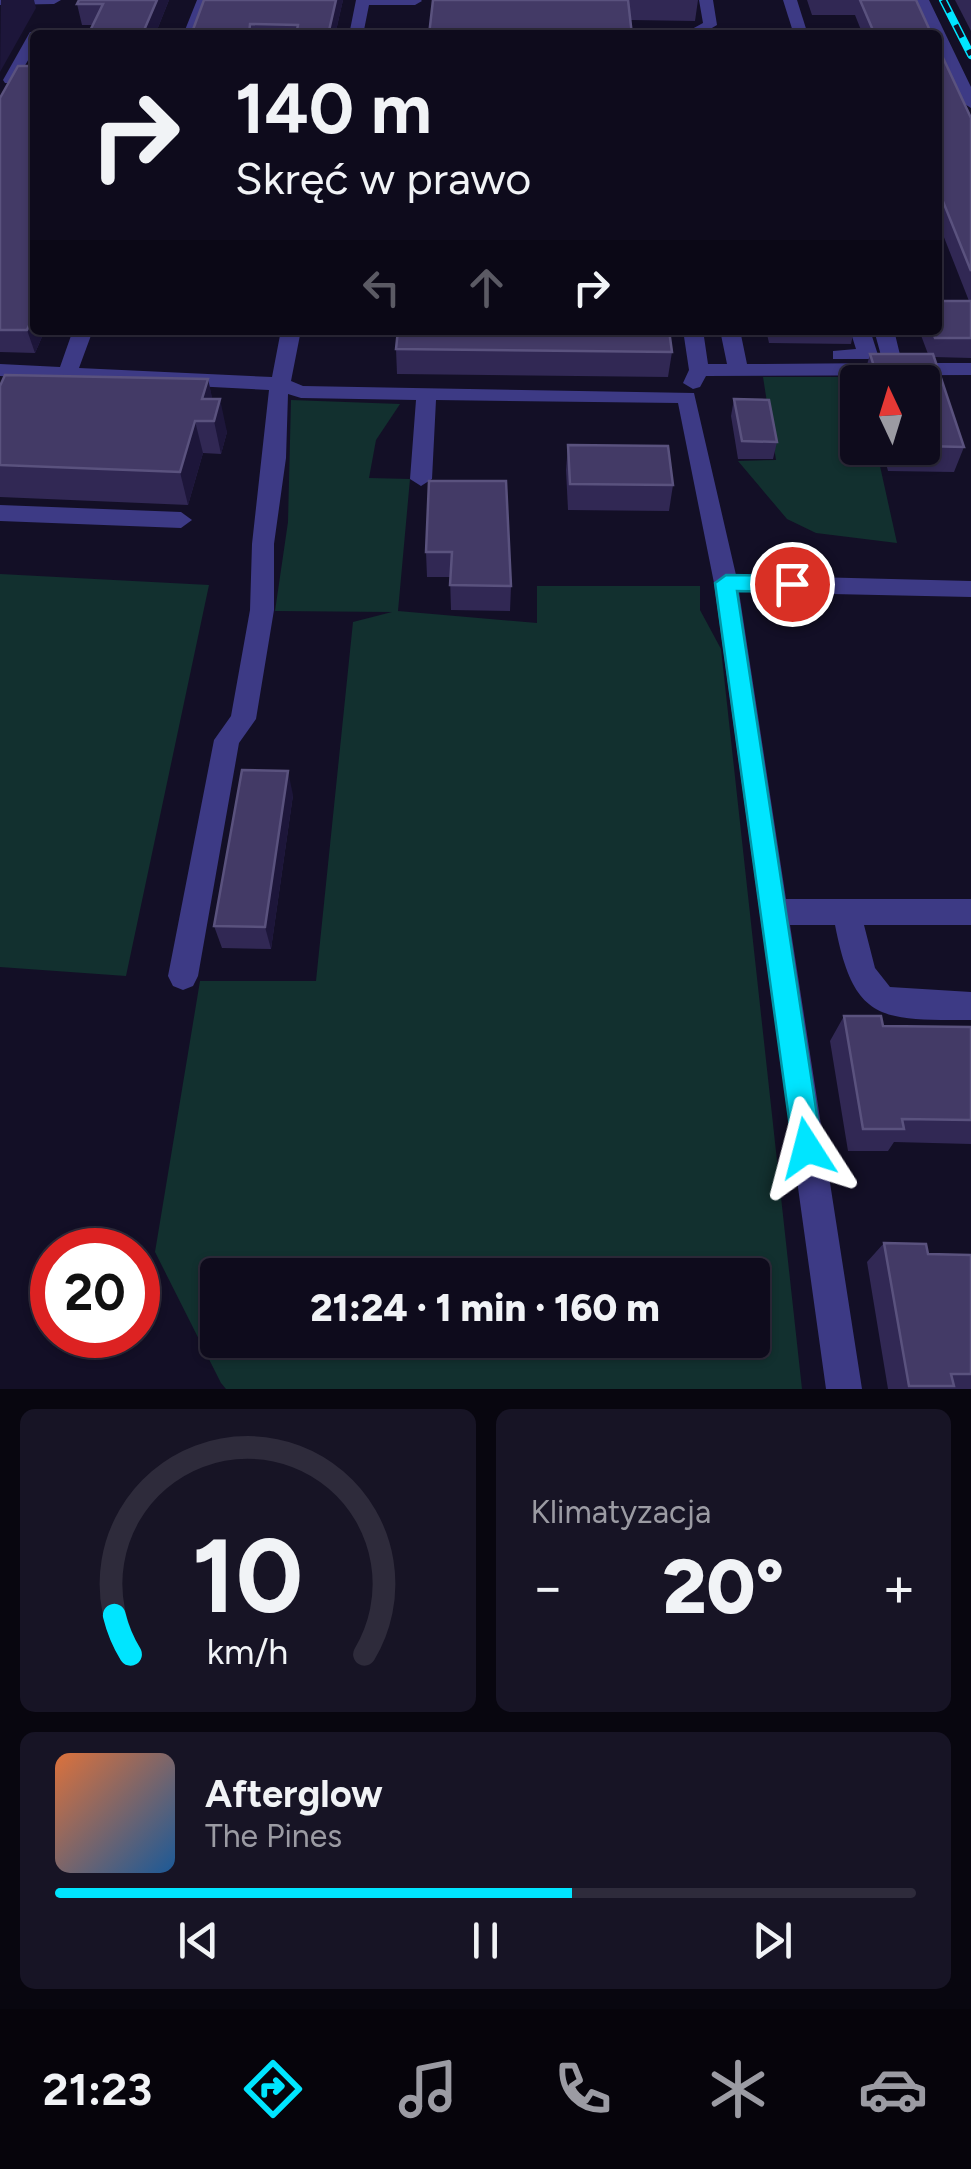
<!DOCTYPE html>
<html lang="pl">
<meta charset="utf-8">
<style>
:root{--surface:#0e0b1c;--page:#171425;--text:#f1f3f6;--muted:#9b9ba3;--line:#2e2b3b;--accent:#00e5ff}
body{margin:0;font-family:Figtree,sans-serif;background:var(--page);color:var(--text);height:100vh;display:flex;flex-direction:column;font-size:38px;white-space:nowrap}
*{box-sizing:border-box;margin:0}
p{font-size:32px;color:var(--muted)}
.icon{flex:none;width:55px;height:55px;fill:none;stroke:currentColor;stroke-width:2;stroke-linecap:round;stroke-linejoin:round}
.map{position:relative;height:1389px;overflow:hidden}
.details{display:flex;flex-direction:column;gap:20px;padding:20px;background:#08060f;flex:1}
.details>*{flex:none}
.banner{position:absolute;left:30px;top:30px;width:912px;height:305px;border-radius:10px;box-shadow:0 2px 8px #0004,0 0 0 2px var(--line);background:#0e0b1c;color:var(--text);overflow:hidden}
.needle{width:65px;rotate:356deg}
.controls{position:absolute;left:840px;top:365px;display:grid;gap:20px}
.controls a{display:grid;place-items:center;width:100px;height:100px;border-radius:10px;background:var(--surface);box-shadow:0 2px 8px #0004,0 0 0 2px var(--line);font-size:50px}
.speed{position:absolute;left:30px;top:1228px;display:flex;gap:20px;font-size:50px;font-weight:700;text-align:center}
.speed>*{display:grid;place-content:center;width:130px;height:130px;border-radius:50%;background:var(--surface);box-shadow:0 2px 8px #0004,0 0 0 2px var(--line);line-height:1}
.speed .limit{border:15px solid #d22;background:#fff;color:#111}
.pin{position:absolute;display:grid;place-items:center;width:85px;height:85px;color:#fff;margin:-42px;border:5px solid #fff;border-radius:50%;box-shadow:0 2px 10px #0007}
.me{position:absolute;width:110px;margin:-55px;rotate:351deg;stroke-linejoin:round;filter:drop-shadow(0 0 8px #0008)}
.turn{display:flex;align-items:center;gap:35px;height:210px;padding:0 40px;font-size:45px}
.turn .icon{width:130px;height:130px;stroke-width:2.5}
.turn b{display:block;font-size:70px;line-height:85px}
.lanes{display:flex;align-items:center;height:95px;padding:0 40px;background:#0003;justify-content:center;gap:50px;direction:ltr}
.lanes .off{opacity:.35}
.big{font-size:75px;font-weight:800;line-height:1.1}
.details .tile{flex:1;display:flex;flex-direction:column;justify-content:center;gap:15px;min-width:0;padding:0 35px;border-radius:15px;background:var(--page)}
.details .dial{align-items:center;gap:0}
.dial svg{height:260px;overflow:visible;fill:none;stroke:var(--line);stroke-width:7;stroke-linecap:round;text-anchor:middle}
.dial text{fill:var(--text);stroke:none}
.song{display:flex;align-items:center;gap:30px}
.cover{width:120px;height:120px;border-radius:15px;background:linear-gradient(135deg,hsl(20 70% 55%),hsl(210 70% 35%))}
.played{height:10px;border-radius:5px;background:linear-gradient(90deg,var(--accent) 60%,var(--line) 60%)}
.keys{display:flex;justify-content:space-around;direction:ltr}
.heat{display:flex;justify-content:space-between;align-items:center;font-size:55px;direction:ltr}
.details .tiles{flex:1;display:grid;gap:20px;grid-template-columns:1fr 1fr}
.tile:last-child{grid-column:span 2}
.trip{position:absolute;left:200px;top:1258px;width:570px;height:100px;border-radius:10px;background:var(--surface);box-shadow:0 2px 8px #0004,0 0 0 2px var(--line);font-weight:800;line-height:100px;text-align:center}
.tab-bar{display:flex;height:160px;justify-content:space-around;align-items:center;background:#06040b;color:var(--muted)}
.tab-bar .icon{width:70px;height:70px}
.tab-bar .on{color:var(--accent)}
.tab-bar b{font-size:45px;color:var(--text)}
.map>svg:first-child{display:block}
.green{fill:#12302f;fill-rule:evenodd}
.lines{fill:none;stroke-linecap:round;stroke-linejoin:round}
.minor{fill:#3d3a85;fill-rule:evenodd}
.rail-casing{stroke:#00e5ff;stroke-width:8}
.rail{stroke:#130f26;stroke-width:5;stroke-dasharray:14;stroke-linecap:butt}
.wall{fill:#312854}
.shaded-wall{fill:#1d163a}
.building{fill:#433a66;stroke:#5a527e;stroke-width:2.5}
.route{fill:#00e5ff;stroke:#0095a6;stroke-width:2.5}
</style>
<div class="map">
<svg width="971" height="1389" viewBox="0 0 971 1389">
<rect width="100%" height="100%" fill="#130f26"/>
<g class="green">
<path d="M763,377H856L858,448H876L897,543L816,533L787,519L738,461L776,460Z"/>
<path d="M291,400L400,404L376,440L369,478L410,479L398,611L537,623V586H700V610L721,649L802,1389H226L221,1383L155,1252L200,981H316L353,622L392,612L275,611L288,522ZM218,1275H752V1340H218Z"/>
<path d="M0,574L209,585L126,976L0,967Z"/>
</g>
<g class="lines">
<g class="minor">
<path d="M0,0H61L54,4L0,5Z"/>
<path d="M197,0H211L197,35H183Z"/>
<path d="M356,0H421L422,1L415,5H369L363,35H349Z"/>
<path d="M699,0H713L717,25L700,35H681L703,23Z"/>
<path d="M783,0H797L808,35H794Z"/>
<path d="M915,0H929L971,87V108L963,103L938,48V35H932Z"/>
<path d="M30,32L42,35H35V48L15,83H5L3,80Z"/>
<path d="M73,330H93L79,368L272,377L281,330H301L291,381L303,386L694,393L736,575L971,581V597L739,592L786,899H971V925H864L875,968L890,987L971,992V1020C880,1020 854,1022 835,925H790L862,1389H826L714,583L678,403L436,400L432,479L421,486L410,479L416,400L301,398L288,394L286,458L274,544V610L256,719L239,743L198,976L193,986L183,990L173,986L168,976L214,740L231,716L250,610L252,544L269,390L0,376V364L60,367Z"/>
<path d="M683,330H703L708,364H727L720,330H740L747,364L883,363L874,330H894L902,363H971V375L706,376L700,387L693,389L683,383L689,370Z"/>
<path d="M850,330H870L878,355L875,359H833V351L856,349Z"/>
<path d="M0,505L181,512L192,520L181,528L0,521Z"/>
</g>
<g class="rail-casing">
<path id="rail" d="M943,0L971,55"/>
</g>
<use href="#rail" class="rail"/>
</g>
<g class="wall">
<path d="M169,0L155,35H88L93,25H82L77,4Z"/>
<path d="M343,0L335,35H191Z"/>
<path d="M433,0H698L695,21L631,20Z"/>
<path d="M807,0H916L932,35H863L855,15H812Z"/>
<path d="M955,0H971V31Z"/>
<path d="M938,47L971,118V358L934,357L964,447L954,472L888,471L882,448H922V382H864L863,379L870,354H928L919,330H938L969,301L938,222Z"/>
<path d="M0,98L35,330H45L35,353L0,352Z"/>
<path d="M766,330H854L851,344L769,343Z"/>
<path d="M396,349L672,352L668,377L397,374Z"/>
<path d="M208,379L212,399L227,432L221,454L203,453L188,505L0,497V386Z"/>
<path d="M734,399L777,442L773,459H738L731,416Z"/>
<path d="M568,445L673,485L669,511L568,510L566,470Z"/>
<path d="M429,481L511,586L510,611L451,610L450,577H427L426,552Z"/>
<path d="M293,795L271,949L222,948L214,926Z"/>
<path d="M844,1016L883,1026L971,1027V1144L894,1142L888,1151H848L830,1041Z"/>
<path d="M884,1243L928,1254L971,1255V1389H888L867,1262Z"/>
</g>
<g class="shaded-wall">
<path d="M1,0H34L36,8L0,72Z"/>
<path d="M157,0H169L155,35H142Z"/>
<path d="M336,0H343L335,35H328Z"/>
<path d="M35,312V330H45L35,353L27,330Z"/>
<path d="M208,379L215,411L202,399Z"/>
<path d="M220,399L227,432L221,454L214,421Z"/>
<path d="M195,421L203,453L188,505L180,472Z"/>
<path d="M288,771L293,795L271,949L265,927Z"/>
</g>
<g class="building">
<path d="M79,0H157L142,35H88L103,4H77Z"/>
<path d="M204,0H336L328,35H296L298,25L250,24L249,35H191Z"/>
<path d="M433,0H628L632,35H429Z"/>
<path d="M860,0H916L932,35H875Z"/>
<path d="M722,30H763L764,35H723Z"/>
<path d="M938,47L971,118V271L938,189Z"/>
<path d="M18,66H35V312L27,330H0V98Z"/>
<path d="M938,301H971V338H935L932,330H938Z"/>
<path d="M398,330H669L672,352L396,349Z"/>
<path d="M870,354H933L964,447L922,446V382H879Z"/>
<path d="M5,375L208,379L202,399H220L214,421H195L180,472L0,465V386Z"/>
<path d="M734,399L769,400L777,442L742,441Z"/>
<path d="M568,445L668,446L673,485L570,484Z"/>
<path d="M429,481H506L511,586L450,585L452,552H426Z"/>
<path d="M242,770L288,771L265,927L214,926Z"/>
<path d="M844,1016H881L883,1026L971,1027V1120L902,1119L904,1129H863Z"/>
<path d="M884,1243L926,1244L928,1254L971,1255V1374H951L954,1386H909Z"/>
</g>
<path class="route" d="M726,575L792,576L802,584L792,592L737,591L822,1148L818,1159L807,1163L797,1159L793,1148L715,583Z"/>
</svg>
<div class="controls">
<a><svg class="needle" viewBox="-14 -14 28 28"><path d="M0-13l5 13h-10z" fill="#e53935"/><path d="M0 13l5-13h-10z" fill="#9b9ba3"/></svg></a>
</div>
<div class="speed"><div class="limit">20</div></div>
<div class="pin" style="left:792px;top:584px;background:#d93025"><svg class="icon" aria-label="arrive" viewBox="0 0 24 24"><path d="M6 21V4h12l-3 4 3 4H6"/></svg></div>
<svg class="me" style="left:807px;top:1148px" viewBox="-20 -20 40 40"><path d="M0-17L14 15 0 8-14 15z" fill="#00e5ff" stroke="#fff" stroke-width="4"/></svg>
<div class="trip">21:24 · 1 min · 160 m</div>
<div class="banner">
<div class="turn"><svg class="icon" aria-label="right" viewBox="0 0 24 24"><path d="M7 20v-9h11M14 6l5 5-5 5"/></svg><div><b>140 m</b>Skręć w prawo</div></div>
<div class="lanes"><svg class="icon off" aria-label="left" viewBox="0 0 24 24"><path d="M17 20v-9H6M10 6l-5 5 5 5"/></svg><svg class="icon off" aria-label="ahead" viewBox="0 0 24 24"><path d="M12 20V5M6 11l6-6 6 6"/></svg><svg class="icon" aria-label="right" viewBox="0 0 24 24"><path d="M7 20v-9h11M14 6l5 5-5 5"/></svg></div>
</div>
</div>
<section class="details">
<div class="tiles">
<div class="tile dial"><svg viewBox="0 0 100 80">
<path d="M14 69A42 42 0 1 1 86 69"/>
<path d="M14 69A42 42 0 0 1 9 57" stroke="#00e5ff"/>
<text x="50" y="56" font-size="32" font-weight="700">10</text>
<text x="50" y="72" font-size="11">km/h</text>
</svg></div>
<div class="tile"><p>Klimatyzacja</p>
<div class="heat"><a>−</a><b class="big">20°</b><a>+</a></div>
</div>
<div class="tile">
<div class="song"><i class="cover"></i><div><b>Afterglow</b><p>The Pines</p></div></div>
<div class="played"></div>
<div class="keys"><svg class="icon" aria-label="previous" viewBox="0 0 24 24"><path d="M18 5L8 12l10 7zM5 5v14"/></svg><svg class="icon" aria-label="pause" viewBox="0 0 24 24"><path d="M8 5v14M16 5v14"/></svg><svg class="icon" aria-label="next" viewBox="0 0 24 24"><path d="M6 5l10 7-10 7zM19 5v14"/></svg></div>
</div>
</div>
</section>
<nav class="tab-bar">
<b>21:23</b>
<svg class="icon on" aria-label="directions" viewBox="0 0 24 24"><path d="M12 3l9 9-9 9-9-9zM9 14v-3h6M13 9l2 2-2 2"/></svg>
<svg class="icon" aria-label="music" viewBox="0 0 24 24"><path d="M9 18V5l10-2v13"/><circle cx="6" cy="18" r="3"/><circle cx="16" cy="16" r="3"/></svg>
<svg class="icon" aria-label="phone" viewBox="0 0 24 24"><path d="M5 4h4l2 5-3 2q2 4 5 5l2-3 5 2v4C11 20 4 13 5 4z"/></svg>
<svg class="icon" aria-label="climate" viewBox="0 0 24 24"><path d="M12 3v18M4 7l16 10M4 17L20 7"/></svg>
<svg class="icon" aria-label="car" viewBox="0 0 24 24"><path d="M5 17H2v-5l4-1 3-4h7l3 4 3 1v5h-3M9 17h6M6 11h13"/><circle cx="7" cy="17" r="2"/><circle cx="17" cy="17" r="2"/></svg>
</nav>
